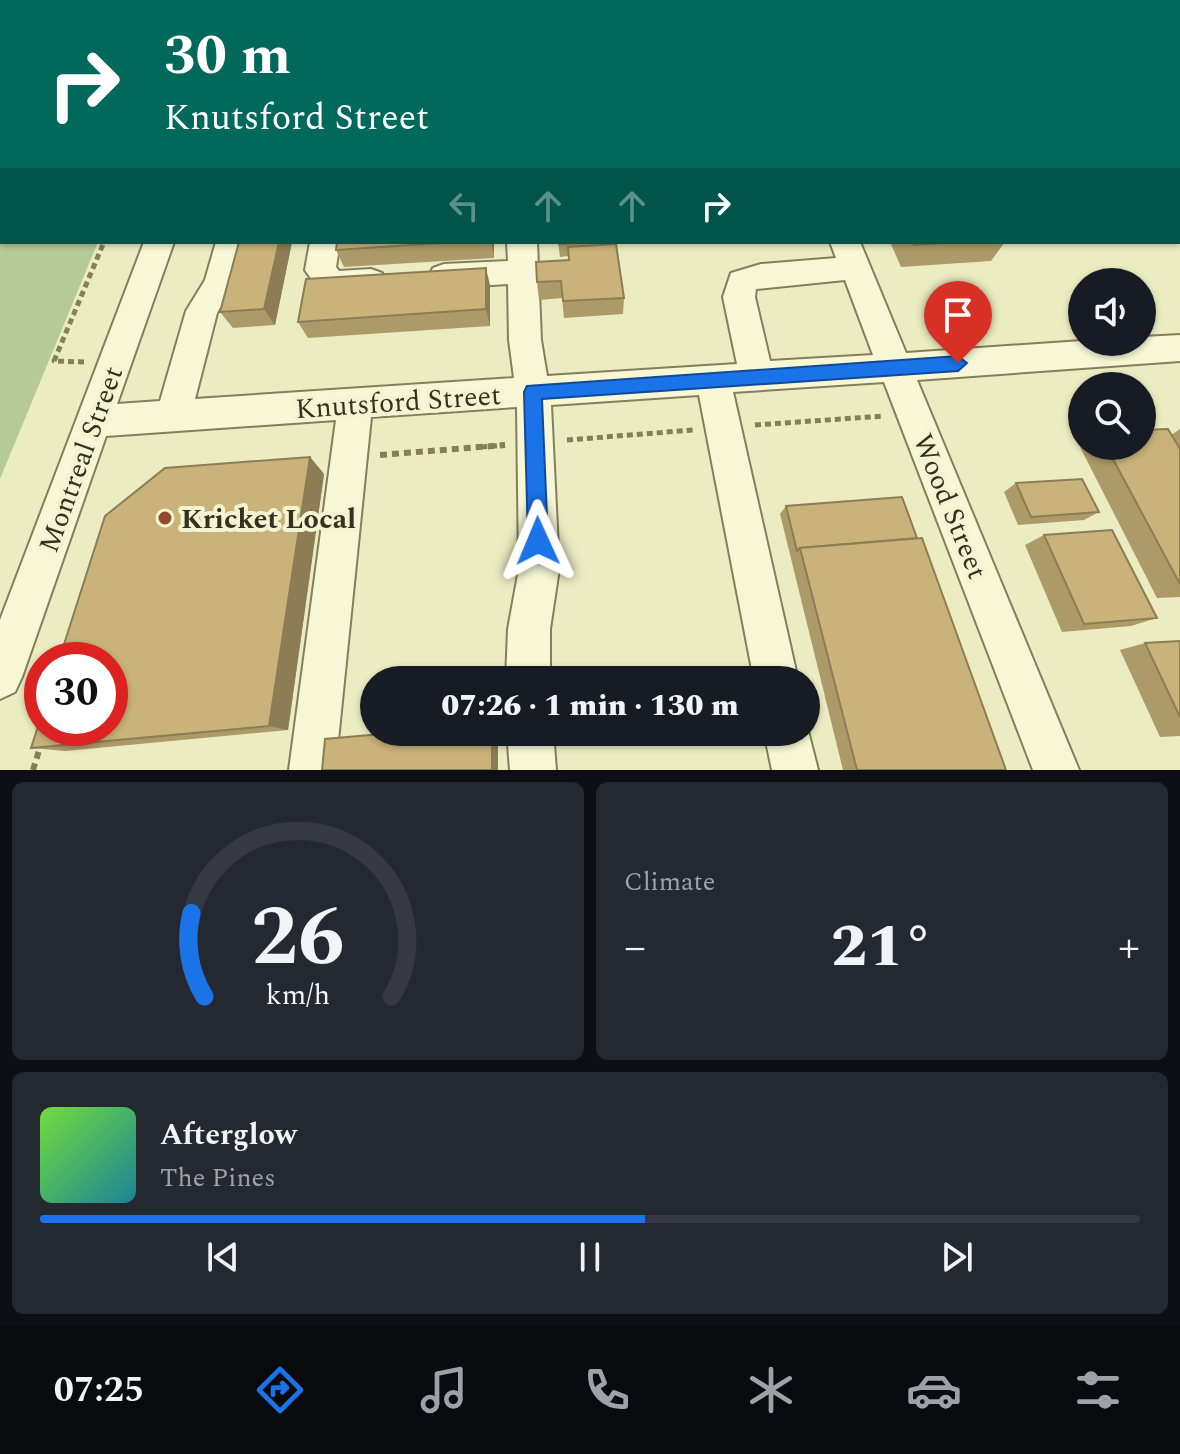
<!DOCTYPE html>
<meta charset="utf-8">
<style>
:root{--surface:#171b24;--page:#242831;--text:#f1f3f6;--muted:#9ea1a6;--line:#363941;--accent:#1a73e8}
body{margin:0;font-family:Spectral,serif;background:var(--page);color:var(--text);height:100vh;display:flex;flex-direction:column;font-size:30px;white-space:nowrap}
*{box-sizing:border-box;margin:0}
p{font-size:26px;color:var(--muted)}
.icon{flex:none;width:44px;height:44px;fill:none;stroke:currentColor;stroke-width:2;stroke-linecap:round;stroke-linejoin:round}
.map{position:relative;height:770px;overflow:hidden}
.side{display:flex;flex-direction:column;gap:12px;padding:12px;background:#0d0f14;flex:1}
.side>*{flex:none}
.hud{position:absolute;left:0px;top:0px;width:1180px;height:244px;box-shadow:0 2px 6px #0004;background:#00695c;color:#fff;overflow:hidden}
.controls{position:absolute;left:1068px;top:268px;display:grid;gap:16px}
.controls a{display:grid;place-items:center;width:88px;height:88px;border-radius:50%;background:var(--surface);box-shadow:0 2px 6px #0004;font-size:40px}
.speed{position:absolute;left:24px;top:642px;display:flex;gap:16px;font-size:40px;font-weight:700;text-align:center}
.speed>*{display:grid;place-content:center;width:104px;height:104px;border-radius:50%;background:var(--surface);box-shadow:0 2px 6px #0004;line-height:1}
.speed .limit{border:12px solid #d22;background:#fff;color:#111}
.pin{position:absolute;display:grid;place-items:center;width:68px;height:68px;color:#fff;margin:-82px -34px;border-radius:50% 50% 50% 0;rotate:-45deg;box-shadow:0 0 8px #0007}
.pin .icon{rotate:45deg}
.me{position:absolute;width:88px;margin:-44px;rotate:359deg;stroke-linejoin:round;filter:drop-shadow(0 0 6px #0008)}
.turn{display:flex;align-items:center;gap:28px;height:168px;padding:0 32px;font-size:36px}
.turn .icon{width:104px;height:104px;stroke-width:2.5}
.turn b{display:block;font-size:56px;line-height:68px}
.lanes{display:flex;align-items:center;height:76px;padding:0 32px;background:#0003;justify-content:center;gap:40px;direction:ltr}
.lanes .off{opacity:.35}
.big{font-size:60px;font-weight:800;line-height:1.1}
.side .widget{flex:1;display:flex;flex-direction:column;justify-content:center;gap:12px;min-width:0;padding:0 28px;border-radius:12px;background:var(--page)}
.side .dial{align-items:center;gap:0}
.dial svg{height:208px;overflow:visible;fill:none;stroke:var(--line);stroke-width:7;stroke-linecap:round;text-anchor:middle}
.dial text{fill:var(--text);stroke:none}
.song{display:flex;align-items:center;gap:24px}
.cover{width:96px;height:96px;border-radius:12px;background:linear-gradient(135deg,hsl(100 70% 55%),hsl(190 70% 35%))}
.played{height:8px;border-radius:4px;background:linear-gradient(90deg,var(--accent) 55%,var(--line) 55%)}
.keys{display:flex;justify-content:space-around;direction:ltr}
.heat{display:flex;justify-content:space-between;align-items:center;font-size:44px;direction:ltr}
.side .tiles{flex:1;display:grid;gap:12px;grid-template-columns:1fr 1fr}
.widget:last-child{grid-column:span 2}
.trip{position:absolute;left:360px;top:666px;width:460px;height:80px;border-radius:40px;background:var(--surface);box-shadow:0 2px 6px #0004;font-weight:800;line-height:80px;text-align:center}
.tabs{display:flex;height:128px;justify-content:space-around;align-items:center;background:#090b0e;color:var(--muted)}
.tabs .icon{width:56px;height:56px}
.tabs .selected{color:var(--accent)}
.tabs b{font-size:36px;color:var(--text)}
.map>svg:first-child{display:block}
.green{fill:#b5ca97}
.lines{fill:none;stroke-linecap:round;stroke-linejoin:round}
.minor-casing{stroke:#857e5b;stroke-width:4}
.path-far1{stroke:#857e5b;stroke-width:5;stroke-dasharray:6 4;stroke-linecap:butt}
.path{stroke:#857e5b;stroke-width:6;stroke-dasharray:7 5;stroke-linecap:butt}
.minor{fill:#f7f7d6;fill-rule:evenodd}
.wall{fill:#ad9a69}
.shaded-wall{fill:#8d7d55}
.building{fill:#c9b37a;stroke:#8d7d55;stroke-width:2}
.route{fill:#1a73e8;stroke:#114b97;stroke-width:2}
.poi-dot{fill:#924b2d;stroke:#f3f4d2;stroke-width:3}
.labels{text-anchor:middle;stroke-width:8;stroke-linejoin:round;paint-order:stroke}
.street-label{font-size:28px;fill:#36311e;stroke:#f3f4d2}
.poi-label{font-size:28px;font-weight:bold;fill:#36311e;stroke:#f3f4d2;text-anchor:start}
</style>
<div class="map">
<svg width="1180" height="770" viewBox="0 0 1180 770">
<rect width="100%" height="100%" fill="#ececc3"/>
<path class="green" d="M0,0H202L2,2V242H98L0,479Z"/>
<g class="lines">
<g class="minor-casing">
<g id="minor">
<path d="M233,0H255L232,2Z"/>
<path d="M352,0H388L390,2H354Z"/>
<path d="M538,0H560L562,2H540Z"/>
<path d="M738,0H760L761,2H739Z"/>
<path d="M144,242H174L117,404L160,401L186,311L205,280L216,242H246L235,282L217,313L195,399L514,378L509,340L508,284L444,288L433,284L429,276L433,268L444,264L508,261L507,242H537L541,340L547,376L737,364L723,297L731,273L761,264L836,258L830,242H860L906,353L1082,341L1142,342V337L1180,335V361L917,380L1079,770H1033L884,382L733,392L798,680H754L699,395L551,405L559,569L550,629V680H506L508,629L519,569L517,407L371,417L335,770H289L336,420L106,436L22,677L15,692L0,699V620ZM845,280L873,355L770,361L755,297L756,289Z"/>
<path d="M310,242H340L336,267L339,271L371,269L382,273L386,281L382,289L331,295L320,291L305,270Z"/>
<path d="M806,723L818,770H772L764,732H806Z"/>
<path d="M507,732H553L556,770H510Z"/>
</g>
</g>
<g class="path-far1">
<path d="M84,362L54,361L104,242"/>
<path d="M755,425L884,416"/>
<path d="M567,440L693,430"/>
<path d="M481,447L505,445"/>
</g>
<g class="path">
<path d="M380,455L505,445"/>
<path d="M33,770L41,744"/>
</g>
<use href="#minor" class="minor"/>
</g>
<g class="wall">
<path d="M799,0H923L924,2H800Z"/>
<path d="M239,242H292L275,325L233,328L220,312Z"/>
<path d="M337,242H494V258L344,267L336,250Z"/>
<path d="M558,242H603V245L624,298L623,314L564,318L562,298L539,300L537,282L568,260V256L560,257Z"/>
<path d="M890,242H1005L991,261L901,267Z"/>
<path d="M490,285V326L308,338L298,322Z"/>
<path d="M1180,429V597L1157,598L1080,447L1082,445L1142,446L1171,435Z"/>
<path d="M310,457L324,474L288,730L65,751L31,748Z"/>
<path d="M1016,483L1099,512L1084,520L1018,525L1004,492Z"/>
<path d="M786,506L917,538L1006,770H843L780,514Z"/>
<path d="M1044,535L1157,618L1131,626L1062,632L1025,545Z"/>
<path d="M1180,641V736L1160,737L1120,650L1145,643Z"/>
</g>
<g class="shaded-wall">
<path d="M279,242H292L275,325L264,309Z"/>
<path d="M491,242H494V258Z"/>
<path d="M486,268L490,285V326L486,309Z"/>
<path d="M310,457L324,474L288,730L269,726Z"/>
<rect x="492" y="732" width="6" height="38"/>
</g>
<g class="building">
<path d="M810,0H923L924,2H811Z"/>
<path d="M239,242H279L264,309L220,312Z"/>
<path d="M337,242H457L336,250Z"/>
<path d="M559,242H597L559,244Z"/>
<path d="M913,242H961L914,245Z"/>
<path d="M616,244L624,298L563,301L561,281L537,282L536,262L569,260L568,247Z"/>
<path d="M486,268V309L298,322L306,279Z"/>
<path d="M1168,429L1180,449V584L1106,446H1142V430Z"/>
<path d="M310,457L269,726L31,748L42,714V728H110V660H59L105,516L165,468Z"/>
<path d="M1082,479L1099,512L1031,517L1016,483Z"/>
<path d="M902,497L917,538L800,548L797,551L786,506Z"/>
<path d="M1112,530L1157,618L1084,624L1044,535Z"/>
<path d="M922,538L1006,770H857L800,548Z"/>
<path d="M1180,641V717L1145,643Z"/>
<path d="M404,732H492V770H322L325,739Z"/>
</g>
<path class="route" d="M958,356L967,363L958,371L542,399L548,541L545,548L538,551L531,548L528,541L524,392L527,386Z"/>
<circle class="poi-dot" cx="165" cy="518" r="8"/>
<g class="labels">
<g class="street-label">
<text transform="translate(398 401) rotate(-4)" y="10">Knutsford Street</text>
<text transform="translate(80 459) rotate(-70)" y="10">Montreal Street</text>
<text transform="translate(951 506) rotate(68)" y="10">Wood Street</text>
</g>
<g class="poi-label">
<text x="181" y="528">Kricket Local</text>
</g>
</g>
</svg>
<div class="controls">
<a><svg class="icon" aria-label="sound" viewBox="0 0 24 24"><path d="M4 9h4l5-4v14l-5-4H4zM17 9q2 3 0 6"/></svg></a>
<a><svg class="icon" aria-label="search" viewBox="0 0 24 24"><circle cx="10" cy="10" r="6"/><path d="M15 15l6 6"/></svg></a>
</div>
<div class="speed"><div class="limit">30</div></div>
<div class="pin" style="left:958px;top:363px;background:#d93025"><svg class="icon" aria-label="arrive" viewBox="0 0 24 24"><path d="M6 21V4h12l-3 4 3 4H6"/></svg></div>
<svg class="me" style="left:538px;top:541px" viewBox="-20 -20 40 40"><path d="M0-17L14 15 0 8-14 15z" fill="#1a73e8" stroke="#fff" stroke-width="4"/></svg>
<div class="trip">07:26 · 1 min · 130 m</div>
<div class="hud">
<div class="turn"><svg class="icon" aria-label="right" viewBox="0 0 24 24"><path d="M7 20v-9h11M14 6l5 5-5 5"/></svg><div><b>30 m</b>Knutsford Street</div></div>
<div class="lanes"><svg class="icon off" aria-label="left" viewBox="0 0 24 24"><path d="M17 20v-9H6M10 6l-5 5 5 5"/></svg><svg class="icon off" aria-label="ahead" viewBox="0 0 24 24"><path d="M12 20V5M6 11l6-6 6 6"/></svg><svg class="icon off" aria-label="ahead" viewBox="0 0 24 24"><path d="M12 20V5M6 11l6-6 6 6"/></svg><svg class="icon" aria-label="right" viewBox="0 0 24 24"><path d="M7 20v-9h11M14 6l5 5-5 5"/></svg></div>
</div>
</div>
<section class="side">
<div class="tiles">
<div class="widget dial"><svg viewBox="0 0 100 80">
<path d="M14 69A42 42 0 1 1 86 69"/>
<path d="M14 69A42 42 0 0 1 9 37" stroke="#1a73e8"/>
<text x="50" y="56" font-size="32" font-weight="700">26</text>
<text x="50" y="72" font-size="11">km/h</text>
</svg></div>
<div class="widget"><p>Climate</p>
<div class="heat"><a>−</a><b class="big">21°</b><a>+</a></div>
</div>
<div class="widget">
<div class="song"><i class="cover"></i><div><b>Afterglow</b><p>The Pines</p></div></div>
<div class="played"></div>
<div class="keys"><svg class="icon" aria-label="previous" viewBox="0 0 24 24"><path d="M18 5L8 12l10 7zM5 5v14"/></svg><svg class="icon" aria-label="pause" viewBox="0 0 24 24"><path d="M8 5v14M16 5v14"/></svg><svg class="icon" aria-label="next" viewBox="0 0 24 24"><path d="M6 5l10 7-10 7zM19 5v14"/></svg></div>
</div>
</div>
</section>
<nav class="tabs">
<b>07:25</b>
<svg class="icon selected" aria-label="directions" viewBox="0 0 24 24"><path d="M12 3l9 9-9 9-9-9zM9 14v-3h6M13 9l2 2-2 2"/></svg>
<svg class="icon" aria-label="music" viewBox="0 0 24 24"><path d="M9 18V5l10-2v13"/><circle cx="6" cy="18" r="3"/><circle cx="16" cy="16" r="3"/></svg>
<svg class="icon" aria-label="phone" viewBox="0 0 24 24"><path d="M5 4h4l2 5-3 2q2 4 5 5l2-3 5 2v4C11 20 4 13 5 4z"/></svg>
<svg class="icon" aria-label="climate" viewBox="0 0 24 24"><path d="M12 3v18M4 7l16 10M4 17L20 7"/></svg>
<svg class="icon" aria-label="car" viewBox="0 0 24 24"><path d="M5 17H2v-5l4-1 3-4h7l3 4 3 1v5h-3M9 17h6M6 11h13"/><circle cx="7" cy="17" r="2"/><circle cx="17" cy="17" r="2"/></svg>
<svg class="icon" aria-label="filters" viewBox="0 0 24 24"><path d="M4 7h16M4 17h16"/><circle cx="9" cy="7" r="2"/><circle cx="15" cy="17" r="2"/></svg>
</nav>
